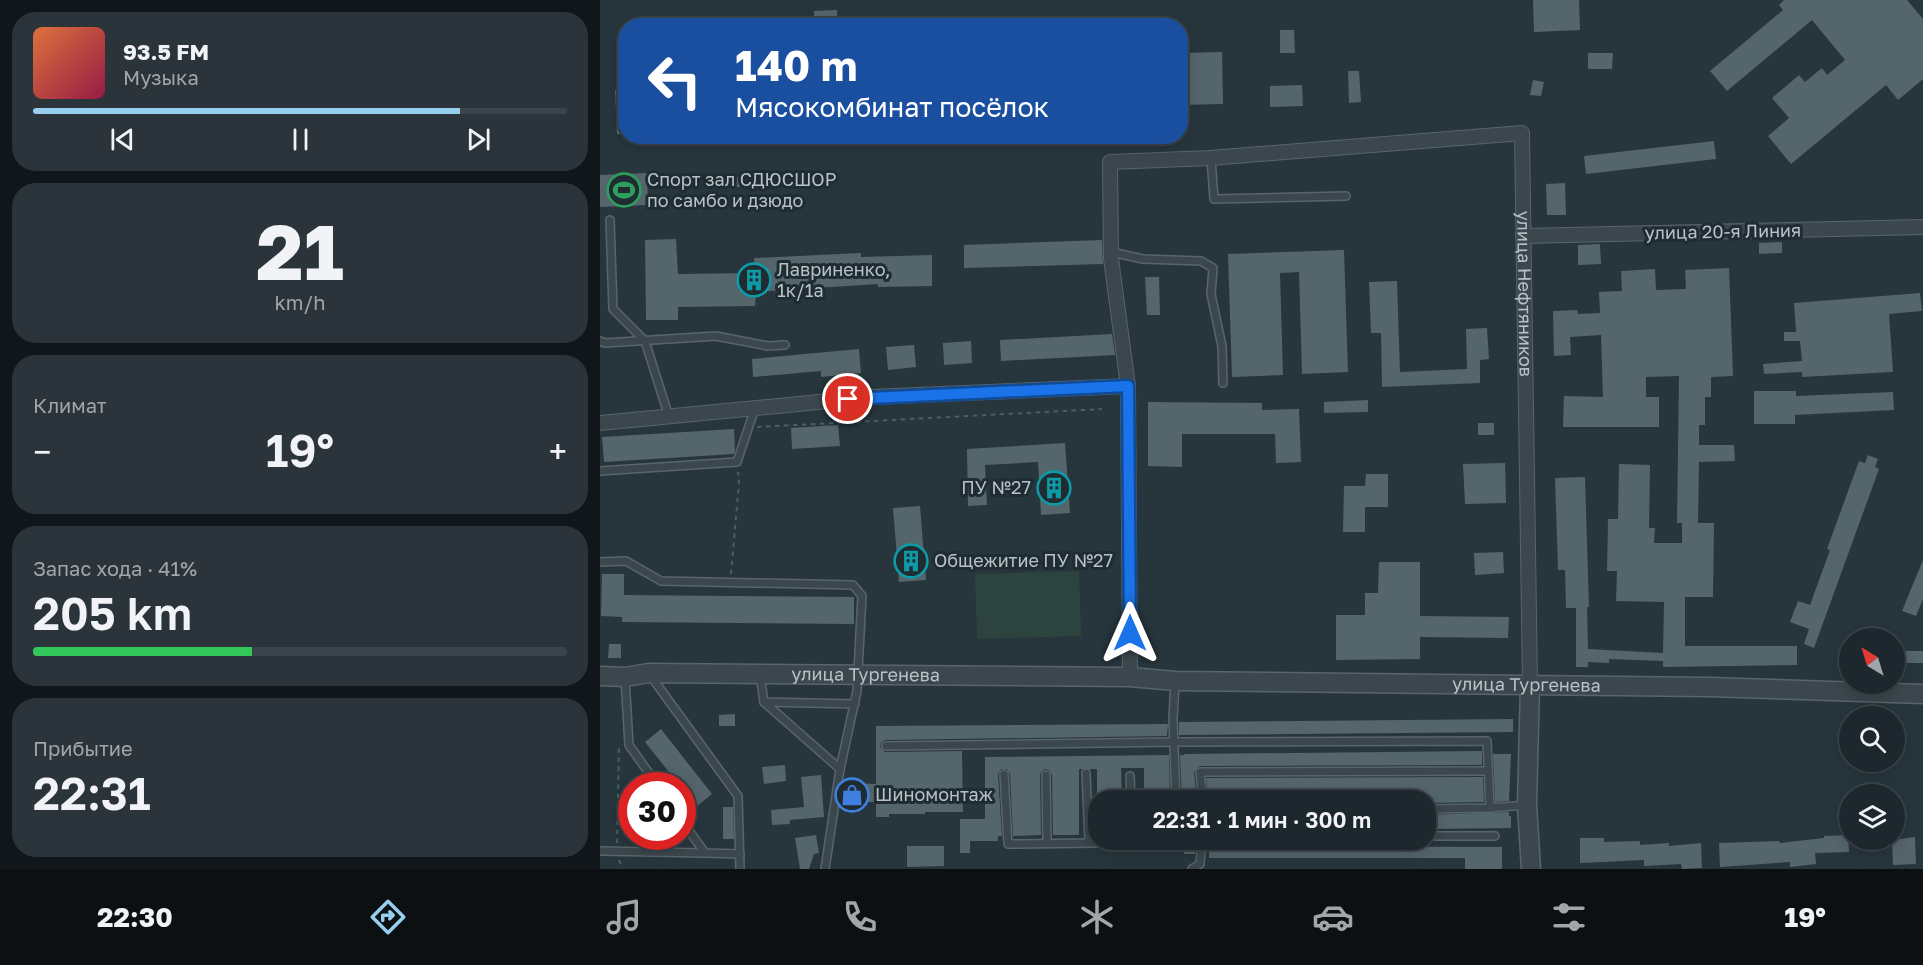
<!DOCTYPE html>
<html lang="ru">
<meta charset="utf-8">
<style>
:root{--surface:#1d282e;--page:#2a343a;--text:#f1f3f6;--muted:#a0a6aa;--line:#3b444a;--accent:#95ceef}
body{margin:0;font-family:"Golos Text",sans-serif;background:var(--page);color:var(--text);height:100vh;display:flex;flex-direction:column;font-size:22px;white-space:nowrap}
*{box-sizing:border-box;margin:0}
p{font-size:20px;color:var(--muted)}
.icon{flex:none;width:33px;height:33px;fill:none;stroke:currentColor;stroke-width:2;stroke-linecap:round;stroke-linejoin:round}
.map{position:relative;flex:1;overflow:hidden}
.panel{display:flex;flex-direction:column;gap:12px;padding:12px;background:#101619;width:600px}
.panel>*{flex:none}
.hud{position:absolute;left:18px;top:18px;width:570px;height:126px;border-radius:24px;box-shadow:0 3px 15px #0003,0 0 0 2px var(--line);background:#1a4fa0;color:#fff;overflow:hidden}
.needle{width:39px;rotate:322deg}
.fabs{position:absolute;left:1239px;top:628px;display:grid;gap:12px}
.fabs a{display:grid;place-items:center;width:66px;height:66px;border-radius:50%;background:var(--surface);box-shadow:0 3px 15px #0003,0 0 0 2px var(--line);font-size:30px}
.speed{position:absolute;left:18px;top:772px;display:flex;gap:12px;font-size:30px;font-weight:700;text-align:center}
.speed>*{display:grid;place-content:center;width:78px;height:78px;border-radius:50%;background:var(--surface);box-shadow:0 3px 15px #0003,0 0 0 2px var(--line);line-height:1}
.speed .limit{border:9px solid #d22;background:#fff;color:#111}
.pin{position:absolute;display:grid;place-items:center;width:51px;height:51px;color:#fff;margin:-26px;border:3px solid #fff;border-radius:50%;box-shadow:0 2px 6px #0007}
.me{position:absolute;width:66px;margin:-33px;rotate:0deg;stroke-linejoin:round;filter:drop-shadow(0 0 4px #0008)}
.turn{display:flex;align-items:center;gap:21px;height:126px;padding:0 18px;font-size:27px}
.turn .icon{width:78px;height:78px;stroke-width:2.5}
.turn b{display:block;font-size:42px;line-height:51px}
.big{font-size:45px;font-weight:600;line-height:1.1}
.panel .widget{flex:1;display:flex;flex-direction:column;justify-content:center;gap:9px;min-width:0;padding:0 21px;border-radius:24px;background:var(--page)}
.panel .dial{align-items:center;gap:0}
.dial b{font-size:78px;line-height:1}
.song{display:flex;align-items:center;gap:18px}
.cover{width:72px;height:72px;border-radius:9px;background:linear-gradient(135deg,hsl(20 70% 55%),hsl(340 70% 35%))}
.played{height:6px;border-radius:3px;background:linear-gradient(90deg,var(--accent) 80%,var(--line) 80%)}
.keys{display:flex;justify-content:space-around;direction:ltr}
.heat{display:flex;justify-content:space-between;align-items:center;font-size:33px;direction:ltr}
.charge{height:9px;border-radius:4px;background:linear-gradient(90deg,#34c759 41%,var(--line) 0)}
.trip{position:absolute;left:488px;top:790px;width:348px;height:60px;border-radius:24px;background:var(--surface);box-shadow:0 3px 15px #0003,0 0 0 2px var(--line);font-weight:600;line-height:60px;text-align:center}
.menu{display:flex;height:96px;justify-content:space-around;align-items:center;background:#0c1012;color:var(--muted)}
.menu .icon{width:42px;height:42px}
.menu .active{color:var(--accent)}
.menu b{font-size:27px;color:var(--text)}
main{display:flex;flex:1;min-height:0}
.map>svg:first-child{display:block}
.green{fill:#2d433e}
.building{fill:#55656c}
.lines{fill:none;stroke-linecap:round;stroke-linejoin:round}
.service-casing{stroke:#58656b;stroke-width:10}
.minor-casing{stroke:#58656b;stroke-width:16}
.tertiary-casing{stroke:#58656b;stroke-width:21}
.path{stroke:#4b5f5b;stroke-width:2;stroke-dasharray:4.5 4.5;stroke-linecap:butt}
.service{stroke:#3b474d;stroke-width:7}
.minor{stroke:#3b474d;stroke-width:14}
.tertiary{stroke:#3b474d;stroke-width:18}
.route-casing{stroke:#114b97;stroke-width:15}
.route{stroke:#1a73e8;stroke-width:10}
.labels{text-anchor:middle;stroke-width:6;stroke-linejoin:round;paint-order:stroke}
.poi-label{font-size:18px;fill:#b7c2c8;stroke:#1f2c32;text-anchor:start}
.street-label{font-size:18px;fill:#b7c2c8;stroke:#1f2c32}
</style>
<main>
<section class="panel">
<div class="widget">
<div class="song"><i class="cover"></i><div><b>93.5 FM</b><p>Музыка</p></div></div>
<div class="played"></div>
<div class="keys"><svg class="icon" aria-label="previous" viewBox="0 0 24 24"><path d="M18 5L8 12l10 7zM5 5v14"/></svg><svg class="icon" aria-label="pause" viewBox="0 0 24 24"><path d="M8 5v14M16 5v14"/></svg><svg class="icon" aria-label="next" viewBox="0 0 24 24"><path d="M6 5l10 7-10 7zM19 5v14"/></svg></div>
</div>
<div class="widget dial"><b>21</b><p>km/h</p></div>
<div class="widget"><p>Климат</p>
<div class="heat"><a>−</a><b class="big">19°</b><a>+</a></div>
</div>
<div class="widget"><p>Запас хода · 41%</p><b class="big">205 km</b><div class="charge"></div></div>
<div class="widget"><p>Прибытие</p><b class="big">22:31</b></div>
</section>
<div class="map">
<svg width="1323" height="869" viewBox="0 0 1323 869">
<rect width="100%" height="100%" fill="#27363d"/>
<path class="green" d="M479,571L481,636L377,639L375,574Z"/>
<g class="building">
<path d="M933,0H979L980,30L934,32Z"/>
<path d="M1184,0H1307L1323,19V79L1298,100L1286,85L1191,164L1168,136L1189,118L1172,98L1199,75L1205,82L1222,68L1227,75L1245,60L1212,20L1127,91L1110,71L1183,10L1179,5Z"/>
<path d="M237,10V26H214V11Z"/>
<path d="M680,30H694L695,53H680Z"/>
<path d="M622,52L623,104L580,105V53Z"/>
<path d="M988,53H1013L1012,69H988Z"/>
<path d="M748,71H759L761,102L749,103Z"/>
<path d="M933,80L944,82L941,96L930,95Z"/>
<path d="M702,85L703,106L670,107V86Z"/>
<path d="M15,90H26V134H17Z"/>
<path d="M1114,141L1116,159L986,174L984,156Z"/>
<path d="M47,173L48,205L0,207V175Z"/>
<path d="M142,177V187L107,188V178Z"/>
<path d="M965,183L966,215H947L946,184Z"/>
<path d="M76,239L78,274L155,273L154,258L261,253V257L332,255V286L278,287V284L156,292L155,306L78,307V320H46L45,240Z"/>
<path d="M502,240L503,264L364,268V245Z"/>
<path d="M1182,242V253L1159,254V243Z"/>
<path d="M1000,244L1001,264L978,265V245Z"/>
<path d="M744,250L748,372L702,374L699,272L680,273L683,375L632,377L628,254Z"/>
<path d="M1129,268L1133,376L1111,377V397H1105V425H1099V445H1134L1135,461L1099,462L1098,523H1114L1113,597H1085V646H1197V665L1063,667V661L1009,659V663L988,662V667H976V608H966L965,570H958L955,478L985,477L989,607H987L988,649L1063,653L1064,602L1016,601L1017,571H1007L1008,519H1018L1019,464L1050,465L1049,528H1055L1054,543H1082V523H1077L1079,376L1046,377V397H1059V427H963L964,396L1003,397L1001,335L970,337L971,355L954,356L953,311L977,310L978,314L1000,313L999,292L1022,291L1021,271L1055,269L1056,290L1086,289L1085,270Z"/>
<path d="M545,277H559L560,315H547Z"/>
<path d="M797,281L800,372L867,369L866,329L887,328L889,359L880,360V383L782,387L781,333H771L769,282Z"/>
<path d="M1320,293L1322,311L1289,314L1293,372L1202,377V372L1164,374L1163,364L1202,361L1200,341H1184V332H1196L1194,303Z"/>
<path d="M512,334L515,355L401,361L400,340Z"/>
<path d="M371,341L372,363L344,365L343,343Z"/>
<path d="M314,345L316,367L288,370L286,347Z"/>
<path d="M259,349L261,373L221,377V371L153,377L152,359Z"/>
<path d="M1154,391H1196V396L1293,392L1294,410L1195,415V424H1154Z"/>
<path d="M768,400V412L724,413V402Z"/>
<path d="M548,402L662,403V410L699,409L701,462L676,463L675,434H582V467L548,466Z"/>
<rect x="878" y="423" width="16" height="12"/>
<path d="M238,425L240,446L192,449L191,428Z"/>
<path d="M134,429L135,450L134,454L4,462L2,437Z"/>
<path d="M465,443L470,513L441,515L438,462L385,465L387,505L368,506L367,449Z"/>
<path d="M1268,455L1278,459L1275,467L1279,469L1214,648L1204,644L1209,629L1190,622L1198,601L1210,605L1230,550L1227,549L1259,461L1265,463Z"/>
<path d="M905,463L906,503L865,504L863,464Z"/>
<path d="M766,474H788V507H765V532H743L744,486H765Z"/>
<path d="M320,506L326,580L299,582L293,508Z"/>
<path d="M903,552L904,573L875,575L874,553Z"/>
<path d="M1323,560V599L1316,616L1302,611Z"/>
<path d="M779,562H820V616L909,617L908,638L820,637V659L736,660V615H765V593H778Z"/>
<path d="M2,574H24V595L254,597V624L22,622V617L1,616Z"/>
<path d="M9,644H21V658H8Z"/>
<rect x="1294" y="651" width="29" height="12"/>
<path d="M135,714V726H119V715Z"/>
<path d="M913,719V732L579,735V722Z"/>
<path d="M568,724L567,736L285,740L281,743L280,747L285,752L362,751L363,812H325V814H289V817H276V802H245L246,783L276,784V726Z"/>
<path d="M61,729L112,794L96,807L82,790V786H80L45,742Z"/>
<path d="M882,751V765L599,766L594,772L597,801H582L580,755H584V754Z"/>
<path d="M893,754H911L909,801L895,802Z"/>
<path d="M569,755L570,801H544V768H521L522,801H497V769H479V835H453L452,775L449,770L445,769L441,772L440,775L441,835L413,836L410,774L407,769H401L398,774L402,836H398V841H370V853H360V819H385V757Z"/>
<path d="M185,765L186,781L164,784L162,767Z"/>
<path d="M221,775L224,817L190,820V824L172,825L171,810L204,807L201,777Z"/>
<path d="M883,777L884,802L825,803V801H609L606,778Z"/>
<path d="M123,807H133L134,839H123Z"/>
<path d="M909,812V816H911V828L825,829V815Z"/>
<path d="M216,835L219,853L214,854L209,869H200L195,838Z"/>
<path d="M1248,835L1249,852L1215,853L1216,864L1190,867V862L1120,867L1119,843L1179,841L1180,843L1224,838V836Z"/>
<path d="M1315,837L1316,864L1293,865L1292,840Z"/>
<path d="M980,838H1004V842L1040,841V845L1069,843V846L1101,843L1102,868L1082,869L1081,864L1044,866V860L980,863Z"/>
<path d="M584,840H596L595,854H584Z"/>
<path d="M307,846H344V866L307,867Z"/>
<path d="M609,846L902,847V869H865V858H609Z"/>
</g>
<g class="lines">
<g class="service-casing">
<g id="service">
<path d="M611,158L614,199L746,196"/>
<path d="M10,220L13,309L45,341L69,417"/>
<path d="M511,252L543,259L601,261L613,268L611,294L622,346L623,383"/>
<path d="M0,341L5,343L116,336L168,346L185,345"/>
<path d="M0,471L137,462L155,408"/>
<path d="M0,562L26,561L61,581L253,585L262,596L257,691L240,769L225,869"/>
<path d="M50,675L138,796L140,869"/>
<path d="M160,675L164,702L255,704"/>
<path d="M25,678L29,745L58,786"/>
<path d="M575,681L573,719L576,801"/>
<path d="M164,702L240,769"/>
<path d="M286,746L575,742L887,741L890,808L825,809"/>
<path d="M486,773L489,842"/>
<path d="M404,774L408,844L576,842V840"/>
<path d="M446,775L447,842"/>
<path d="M530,776L531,801"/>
<path d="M603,801L600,772L888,771"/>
<path d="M890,808L926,805"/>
<path d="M82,821L105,853L140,854"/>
<path d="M825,836H895"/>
<path d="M0,851L105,853"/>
<path d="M592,869L600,864L602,840"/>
</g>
</g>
<g class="minor-casing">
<g id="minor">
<path d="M923,236L1323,227"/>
<path d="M0,423L271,397L528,386"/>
<path id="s1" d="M530,677L528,386L511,259L510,162L611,158L922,133L930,685"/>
</g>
</g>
<g class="tertiary-casing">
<g id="tertiary">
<path id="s2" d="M0,676L25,677L49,673L530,677L575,681L1110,687L1323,694"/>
<path d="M930,685L927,805L931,869"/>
</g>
</g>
<g class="path">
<path d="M157,427L502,409"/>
<path d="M131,574L139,483L138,472"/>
<path d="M17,843L19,746"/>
<path d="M19,860L22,869"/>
</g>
<use href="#service" class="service"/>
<use href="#minor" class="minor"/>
<use href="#tertiary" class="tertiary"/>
</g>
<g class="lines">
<g class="route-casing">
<path id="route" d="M248,399L528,386L530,633"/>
</g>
<use href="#route" class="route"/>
</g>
<defs>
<g id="stadium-ring" transform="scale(1.725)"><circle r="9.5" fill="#1f2c32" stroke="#2e9e5b" stroke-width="1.5"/><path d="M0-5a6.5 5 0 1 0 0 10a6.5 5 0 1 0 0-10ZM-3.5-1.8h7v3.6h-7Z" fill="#2e9e5b"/></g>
<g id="building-ring" transform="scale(1.725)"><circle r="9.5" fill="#1f2c32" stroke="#0f9aa8" stroke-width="1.5"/><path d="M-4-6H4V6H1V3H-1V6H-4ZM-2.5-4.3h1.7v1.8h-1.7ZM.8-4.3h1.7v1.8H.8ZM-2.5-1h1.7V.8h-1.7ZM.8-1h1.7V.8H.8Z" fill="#0f9aa8"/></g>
<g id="shop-ring" transform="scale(1.725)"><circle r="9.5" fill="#1f2c32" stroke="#3f7fe0" stroke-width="1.5"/><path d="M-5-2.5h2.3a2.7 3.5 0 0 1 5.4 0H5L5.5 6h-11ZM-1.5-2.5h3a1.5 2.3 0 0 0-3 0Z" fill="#3f7fe0"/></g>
</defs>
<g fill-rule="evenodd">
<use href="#stadium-ring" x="24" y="190"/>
<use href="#building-ring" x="154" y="280"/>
<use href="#building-ring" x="454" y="488"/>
<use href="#building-ring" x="311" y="561"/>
<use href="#shop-ring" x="252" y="795"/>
</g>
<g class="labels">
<g class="poi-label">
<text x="47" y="186">Спорт зал СДЮСШОР<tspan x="47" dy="21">по самбо и дзюдо</tspan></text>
<text x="177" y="276">Лавриненко,<tspan x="177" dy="21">1к/1а</tspan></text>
<text x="431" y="494" text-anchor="end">ПУ №27</text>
<text x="334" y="567">Общежитие ПУ №27</text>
<text x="275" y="801">Шиномонтаж</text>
</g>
<g class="street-label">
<text transform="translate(1123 232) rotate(-1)" y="6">улица 20-я Линия</text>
<text dy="6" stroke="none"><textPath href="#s1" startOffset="1090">улица Нефтяников</textPath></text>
<text dy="6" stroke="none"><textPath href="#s2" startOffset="266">улица Тургенева</textPath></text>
<text dy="6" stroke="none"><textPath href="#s2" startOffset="927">улица Тургенева</textPath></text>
</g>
</g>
</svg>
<div class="fabs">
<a><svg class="needle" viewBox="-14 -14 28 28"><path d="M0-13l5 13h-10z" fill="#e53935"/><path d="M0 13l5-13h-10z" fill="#a0a6aa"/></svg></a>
<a><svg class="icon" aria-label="search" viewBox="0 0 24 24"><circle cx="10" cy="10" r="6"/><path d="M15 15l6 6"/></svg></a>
<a><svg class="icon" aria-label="layers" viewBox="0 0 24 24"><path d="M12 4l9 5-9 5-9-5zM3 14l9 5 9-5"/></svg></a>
</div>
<div class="speed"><div class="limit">30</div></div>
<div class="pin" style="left:248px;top:399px;background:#d93025"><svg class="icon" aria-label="arrive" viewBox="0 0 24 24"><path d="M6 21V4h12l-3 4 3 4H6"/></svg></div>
<svg class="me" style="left:530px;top:633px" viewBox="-20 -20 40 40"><path d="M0-17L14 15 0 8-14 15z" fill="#1a73e8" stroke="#fff" stroke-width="4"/></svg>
<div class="trip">22:31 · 1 мин · 300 m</div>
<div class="hud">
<div class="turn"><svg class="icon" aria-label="left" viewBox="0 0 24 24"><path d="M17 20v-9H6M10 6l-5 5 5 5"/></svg><div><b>140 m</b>Мясокомбинат посёлок</div></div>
</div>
</div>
</main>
<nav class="menu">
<b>22:30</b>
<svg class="icon active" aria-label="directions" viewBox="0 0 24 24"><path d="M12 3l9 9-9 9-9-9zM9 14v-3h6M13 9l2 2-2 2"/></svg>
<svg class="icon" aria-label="music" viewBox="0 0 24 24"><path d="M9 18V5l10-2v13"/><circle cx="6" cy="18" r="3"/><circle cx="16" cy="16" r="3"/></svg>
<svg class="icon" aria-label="phone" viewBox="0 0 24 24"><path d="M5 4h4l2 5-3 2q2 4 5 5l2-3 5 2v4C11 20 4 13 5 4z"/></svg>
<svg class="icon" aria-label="climate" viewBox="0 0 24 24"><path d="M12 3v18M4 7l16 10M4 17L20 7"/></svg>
<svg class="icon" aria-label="car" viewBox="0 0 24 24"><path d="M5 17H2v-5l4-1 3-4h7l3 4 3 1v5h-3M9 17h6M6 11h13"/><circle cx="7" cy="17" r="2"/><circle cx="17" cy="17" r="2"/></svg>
<svg class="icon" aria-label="filters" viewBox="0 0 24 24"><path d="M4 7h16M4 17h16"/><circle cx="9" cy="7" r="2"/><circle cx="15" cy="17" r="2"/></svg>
<b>19°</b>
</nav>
